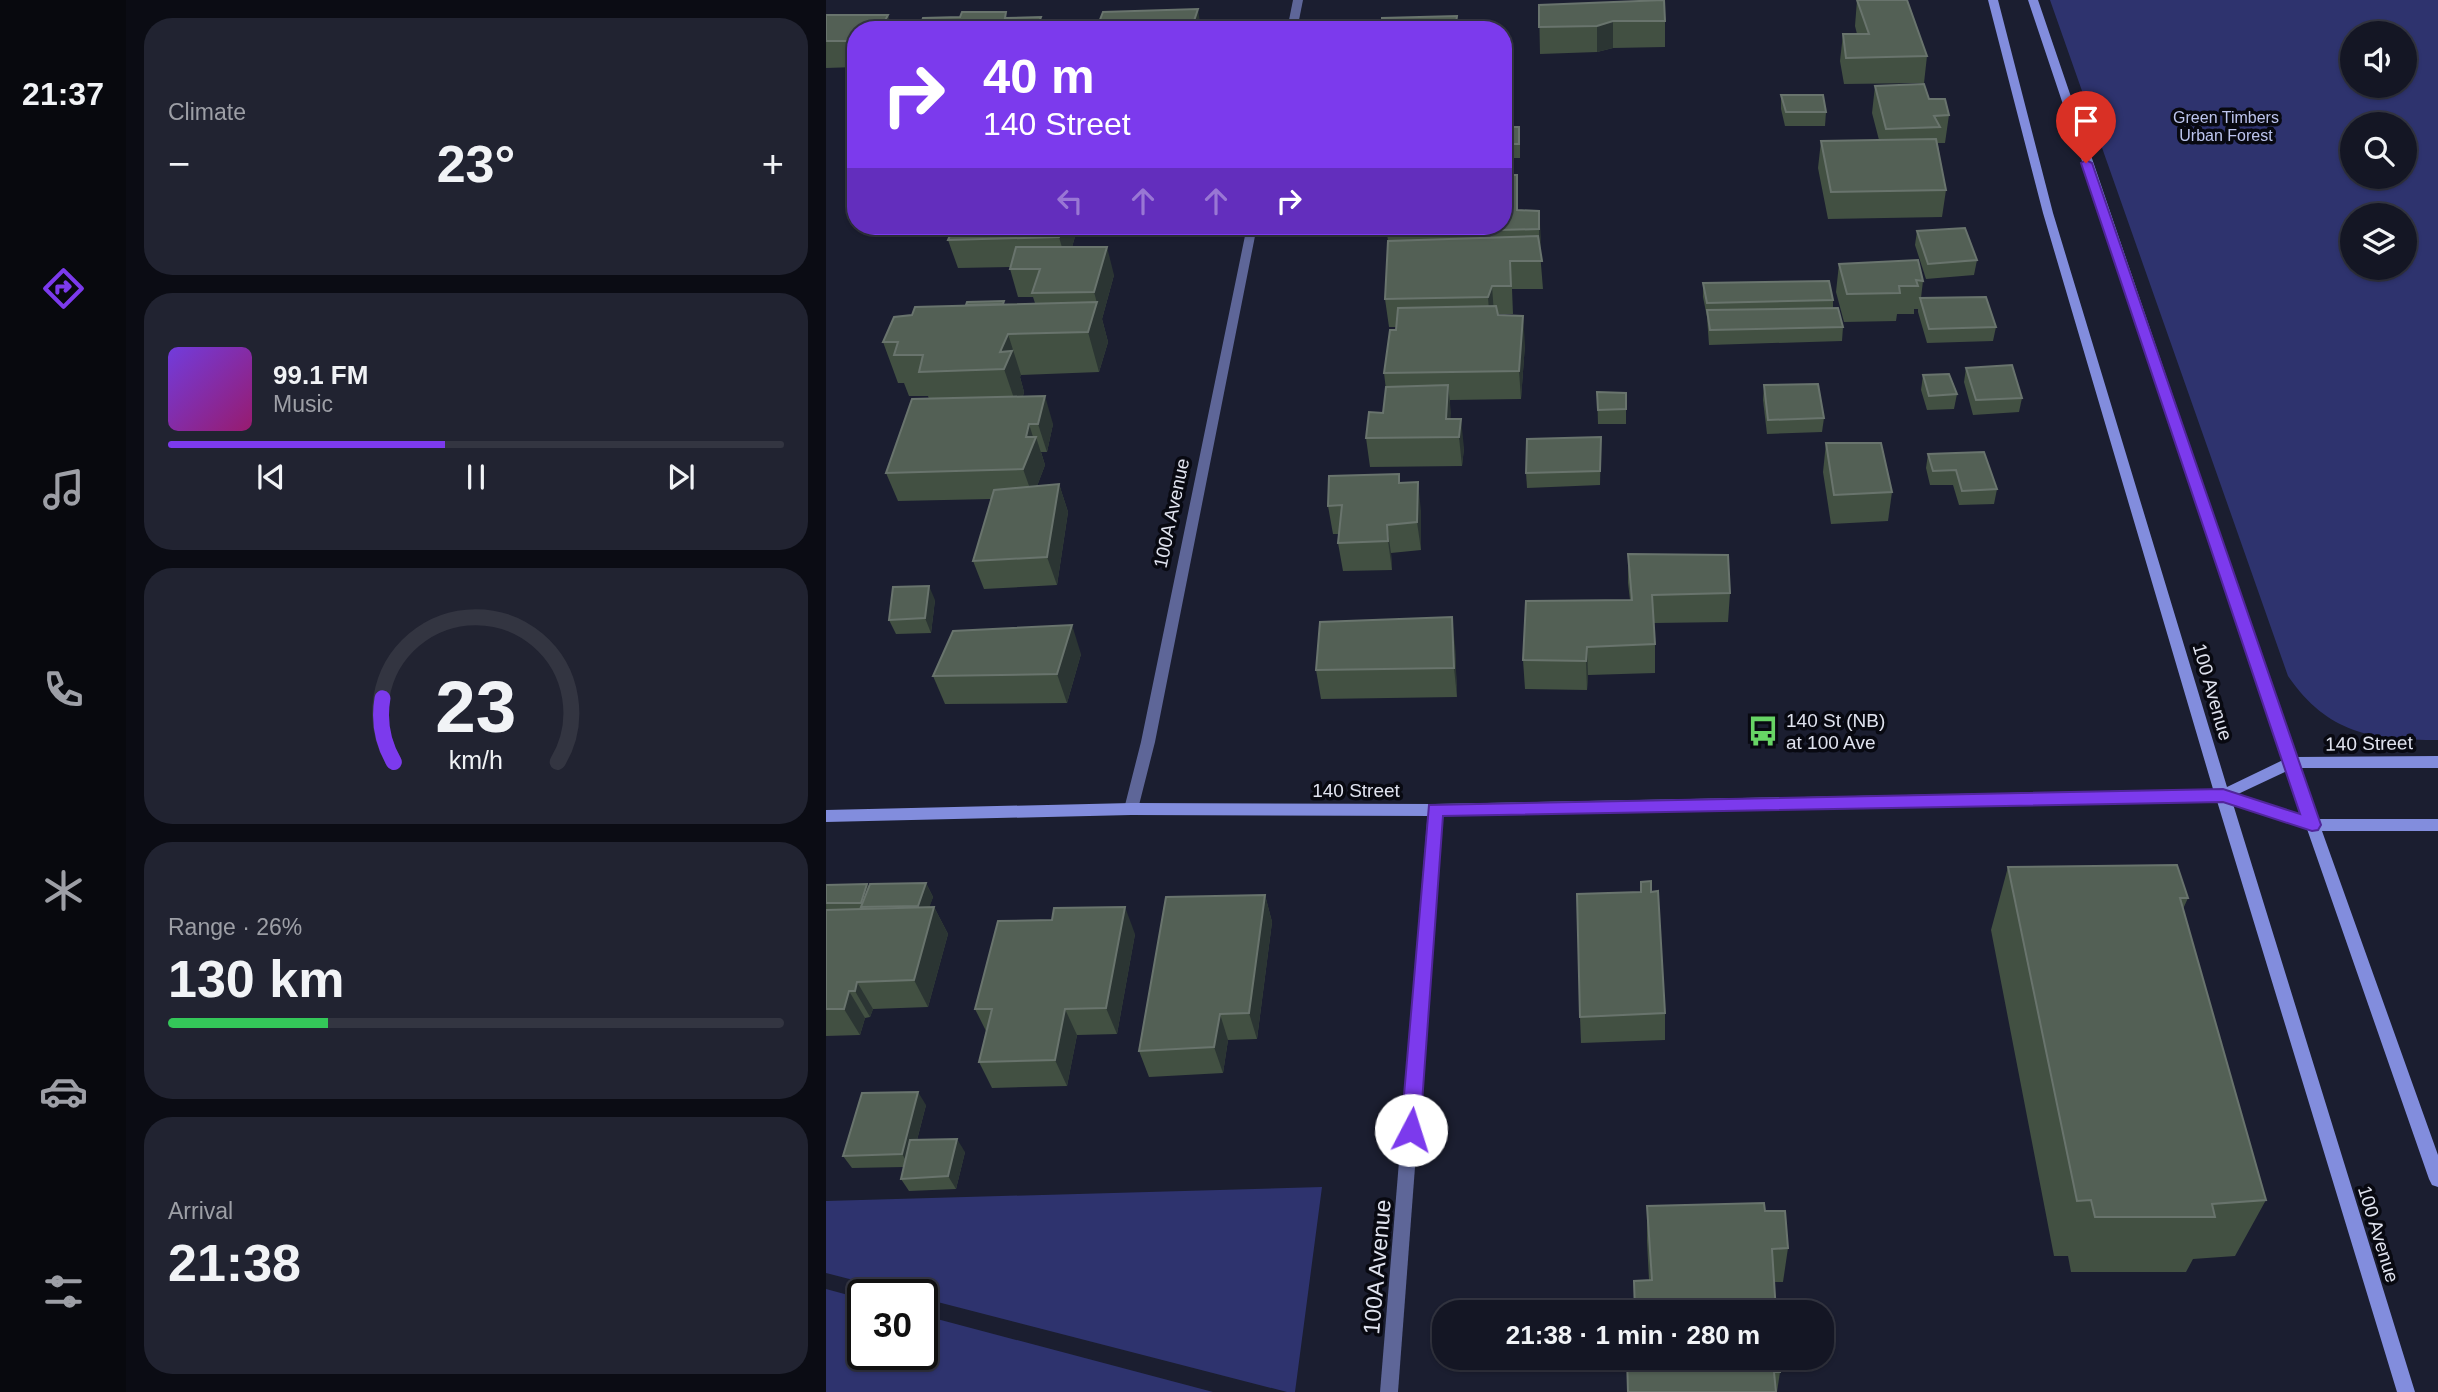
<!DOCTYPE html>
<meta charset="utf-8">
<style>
:root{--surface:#141624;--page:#212331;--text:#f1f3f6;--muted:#9d9fa6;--line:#333541;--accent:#7c3aed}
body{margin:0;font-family:Helvetica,sans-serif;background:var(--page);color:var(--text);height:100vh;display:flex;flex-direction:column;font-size:26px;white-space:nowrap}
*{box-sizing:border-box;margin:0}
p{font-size:23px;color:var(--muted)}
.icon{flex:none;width:38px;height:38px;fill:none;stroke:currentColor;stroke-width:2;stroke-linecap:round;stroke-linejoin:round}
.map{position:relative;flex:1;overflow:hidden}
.drawer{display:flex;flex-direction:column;gap:18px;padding:18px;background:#0b0c14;width:700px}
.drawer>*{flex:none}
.guide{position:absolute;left:21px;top:21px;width:665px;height:214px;border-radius:28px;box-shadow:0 2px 5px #0004,0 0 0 2px var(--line);background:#7c3aed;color:#fff;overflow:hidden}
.fabs{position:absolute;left:1514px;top:21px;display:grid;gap:14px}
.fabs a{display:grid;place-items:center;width:77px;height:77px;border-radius:50%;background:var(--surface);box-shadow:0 2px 5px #0004,0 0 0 2px var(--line);font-size:35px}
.speed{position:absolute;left:21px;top:1279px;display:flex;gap:14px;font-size:35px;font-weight:700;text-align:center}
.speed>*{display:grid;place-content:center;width:91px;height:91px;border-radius:50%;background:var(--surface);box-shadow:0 2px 5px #0004,0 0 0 2px var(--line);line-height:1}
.speed .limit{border:4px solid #111;border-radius:10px;background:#fff;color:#111}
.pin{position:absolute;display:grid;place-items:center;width:60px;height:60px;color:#fff;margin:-72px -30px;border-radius:50% 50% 50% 0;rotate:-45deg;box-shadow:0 0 7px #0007}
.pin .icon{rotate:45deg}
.me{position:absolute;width:77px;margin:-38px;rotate:5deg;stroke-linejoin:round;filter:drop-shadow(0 0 5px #0008)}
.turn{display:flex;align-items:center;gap:24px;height:147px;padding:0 21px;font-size:32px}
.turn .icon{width:91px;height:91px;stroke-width:2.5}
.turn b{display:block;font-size:49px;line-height:60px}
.lanes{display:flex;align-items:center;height:66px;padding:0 21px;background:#0003;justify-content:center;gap:35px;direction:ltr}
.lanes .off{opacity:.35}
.big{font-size:52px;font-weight:700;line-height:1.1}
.drawer .widget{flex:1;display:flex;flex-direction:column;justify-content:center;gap:10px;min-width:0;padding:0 24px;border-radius:28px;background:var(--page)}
.drawer .dial{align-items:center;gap:0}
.dial svg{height:182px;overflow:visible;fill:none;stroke:var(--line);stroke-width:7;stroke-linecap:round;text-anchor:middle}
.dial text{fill:var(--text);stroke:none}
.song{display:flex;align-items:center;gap:21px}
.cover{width:84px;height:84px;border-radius:10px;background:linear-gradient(135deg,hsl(260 70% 55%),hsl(320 70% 35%))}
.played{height:7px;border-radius:4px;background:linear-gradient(90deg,var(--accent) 45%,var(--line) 45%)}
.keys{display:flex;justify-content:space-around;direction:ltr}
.heat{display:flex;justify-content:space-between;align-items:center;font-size:38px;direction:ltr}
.charge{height:10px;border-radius:5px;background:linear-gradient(90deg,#34c759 26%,var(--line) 0)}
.trip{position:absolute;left:606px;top:1300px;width:402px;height:70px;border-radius:28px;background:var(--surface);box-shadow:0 2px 5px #0004,0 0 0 2px var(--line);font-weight:700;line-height:70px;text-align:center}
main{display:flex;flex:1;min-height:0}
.tabs{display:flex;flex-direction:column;width:126px;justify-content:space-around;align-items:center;background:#08090e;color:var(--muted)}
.tabs .icon{width:49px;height:49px}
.tabs .on{color:var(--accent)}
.tabs b{font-size:32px;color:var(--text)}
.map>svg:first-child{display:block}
.green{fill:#2e336e;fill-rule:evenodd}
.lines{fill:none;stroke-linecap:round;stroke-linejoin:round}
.street{fill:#5e6698;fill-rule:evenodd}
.secondary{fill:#828ddd;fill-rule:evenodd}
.wall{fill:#425042}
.shaded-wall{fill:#2b3533}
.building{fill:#536055;stroke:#69746d;stroke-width:2}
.route{fill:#7c3aed;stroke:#51269a;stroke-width:2}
.labels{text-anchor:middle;stroke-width:7;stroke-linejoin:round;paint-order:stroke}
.far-park-label{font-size:16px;fill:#bdc5ee;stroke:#080911}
.street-label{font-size:19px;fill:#e0e3ef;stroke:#080911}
.poi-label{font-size:19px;fill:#e0e3ef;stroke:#080911;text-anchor:start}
.near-street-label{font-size:23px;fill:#e0e3ef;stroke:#080911}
</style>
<main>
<nav class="tabs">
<b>21:37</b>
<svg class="icon on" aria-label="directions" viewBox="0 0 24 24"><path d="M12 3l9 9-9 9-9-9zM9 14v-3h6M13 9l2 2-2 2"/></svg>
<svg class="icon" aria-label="music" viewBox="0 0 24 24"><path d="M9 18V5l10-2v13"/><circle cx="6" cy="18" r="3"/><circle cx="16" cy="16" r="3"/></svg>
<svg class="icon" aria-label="phone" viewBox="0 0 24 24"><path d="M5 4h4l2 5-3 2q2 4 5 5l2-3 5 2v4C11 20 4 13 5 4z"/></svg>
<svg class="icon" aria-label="climate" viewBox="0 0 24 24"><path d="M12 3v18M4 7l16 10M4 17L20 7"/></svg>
<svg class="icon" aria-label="car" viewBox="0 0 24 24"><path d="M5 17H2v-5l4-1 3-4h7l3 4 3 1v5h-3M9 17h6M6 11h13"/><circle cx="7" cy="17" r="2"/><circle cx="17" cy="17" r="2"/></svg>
<svg class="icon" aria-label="filters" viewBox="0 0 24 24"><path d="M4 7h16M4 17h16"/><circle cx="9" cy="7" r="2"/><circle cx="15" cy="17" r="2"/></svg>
</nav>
<section class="drawer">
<div class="widget"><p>Climate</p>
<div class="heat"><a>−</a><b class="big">23°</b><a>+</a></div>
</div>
<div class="widget">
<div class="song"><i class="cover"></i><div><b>99.1 FM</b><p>Music</p></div></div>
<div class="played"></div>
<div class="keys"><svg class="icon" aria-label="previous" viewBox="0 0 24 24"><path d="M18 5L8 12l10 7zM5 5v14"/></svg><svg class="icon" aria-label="pause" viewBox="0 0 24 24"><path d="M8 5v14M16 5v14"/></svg><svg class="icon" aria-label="next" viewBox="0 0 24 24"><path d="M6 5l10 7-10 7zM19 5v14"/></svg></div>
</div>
<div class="widget dial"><svg viewBox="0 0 100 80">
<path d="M14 69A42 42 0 1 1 86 69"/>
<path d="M14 69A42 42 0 0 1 9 41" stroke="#7c3aed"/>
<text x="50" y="56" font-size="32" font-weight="700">23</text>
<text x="50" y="72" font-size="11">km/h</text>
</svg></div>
<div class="widget"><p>Range · 26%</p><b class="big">130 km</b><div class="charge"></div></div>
<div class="widget"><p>Arrival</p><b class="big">21:38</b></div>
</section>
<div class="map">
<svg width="1612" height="1392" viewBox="0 0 1612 1392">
<rect width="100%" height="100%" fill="#1b1e30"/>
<g class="green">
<path d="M1224,0H1612V740C1546,740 1502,734 1462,676ZM1526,33H1578V86H1526ZM1526,124H1578V177H1526ZM1526,215H1578V268H1526Z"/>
<path d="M496,1187L469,1392H461L96,1298V1295H86L0,1273V1201Z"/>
<path d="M0,1289L37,1299V1354H96V1315L387,1392H0Z"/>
</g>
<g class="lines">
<g class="street">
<path d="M467,0H477L471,30H461Z"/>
<path d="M421,226H431L329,742L312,809L310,813H300L298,809L315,742Z"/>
<path d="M609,804L614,806L616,810L572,1392H554L602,810L604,806Z"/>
</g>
<path class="secondary" d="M1162,0H1172L1227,213L1401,787L1457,760L1202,0H1212L1470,757L1612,756V768H1474L1492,819H1612V831H1496L1612,1155V1187L1606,1185L1603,1179L1481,829L1407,804L1589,1392H1571L1391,801L609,816L305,815L0,822V810L305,803L609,804L1387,789L1217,213ZM1461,771L1476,816L1412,794Z"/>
</g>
<g class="wall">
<path d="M1031,0L1101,56L1098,83L1018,84L1014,61L1017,34H1031L1029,26Z"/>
<path d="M713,5L839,21V47L787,48L771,52L714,54Z"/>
<path d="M0,15L30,30V67L0,68Z"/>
<path d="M182,18L218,30H93Z"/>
<path d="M677,77H682L683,103H677Z"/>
<path d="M1049,86L1103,99L1123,115L1119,143H1112V146L1120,190L1116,217L1002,219L992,168L995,141L1053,140L1046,113Z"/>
<path d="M955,95L1000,112L999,126H959L955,109Z"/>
<path d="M677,127L694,141V158H677Z"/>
<path d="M692,210L713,211L714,252L717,289H686L687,314H672L699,344L695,399L624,400V419L638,448L636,466L544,467L540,438L557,413L560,390L558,373L570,327H563L559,299L562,241L561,233Z"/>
<path d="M128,226H289L286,234L250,233L246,247L288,275L276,319L282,342L273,372L195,375L194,377L198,392L197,396L227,424L221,452H215L219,465L211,486L233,484L242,512L231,585L158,589L147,561L165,499L72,501L60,473L103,399L102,396H83L78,383H72L57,342L179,304L209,303L207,297H192L184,269V267L132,268L122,240Z"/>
<path d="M1091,231L1151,260L1148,275L1100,279L1089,245Z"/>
<path d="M1013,264L1097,281L1095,298L1170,327L1167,341L1101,343L1092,312V309H1088V314H1071L1070,321L1018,322L1010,292Z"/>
<path d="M877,283L1007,300V308L1017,327L1016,341L883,345L881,317L877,297Z"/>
<path d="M1140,368L1196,398L1193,412L1147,415L1138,382Z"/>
<path d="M1097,375L1131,394L1128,409L1101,410L1095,390Z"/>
<path d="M938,385L998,418L996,432L941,434L937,400Z"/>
<path d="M771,392L800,393V424H772Z"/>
<path d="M775,437L774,485L701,488L700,473Z"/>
<path d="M1000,443L1066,492L1062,521L1005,524L997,472Z"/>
<path d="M1102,454L1171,489L1168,504L1133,505L1127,485H1104L1100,468Z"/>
<path d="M574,483L595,511V550L565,553L566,570L517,571L512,543L513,534H507L502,506Z"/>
<path d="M802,554L904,593L902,622L828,623L829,644V673L762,675L761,690L699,689L697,660L804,600L802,583Z"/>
<path d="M109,600L105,633L70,634L63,620Z"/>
<path d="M629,645L631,697L495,699L490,670Z"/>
<path d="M255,654L241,703L119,704L107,676Z"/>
<path d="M1182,867L1362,898L1357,909L1440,1200L1409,1256L1367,1259L1360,1272H1245L1242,1256H1228L1165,930Z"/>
<path d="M100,883L107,897L103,907H108L122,934L102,1007L47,1009L44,1017L39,1018L34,1035L0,1036V885L41,884L43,887Z"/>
<path d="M439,895L446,922L431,1039L402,1040L397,1073L323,1077L313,1051Z"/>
<path d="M309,934L291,1034L251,1035L241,1086L166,1088L153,1062L160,1031L149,1009Z"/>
<path d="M839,1013V1040L755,1043L754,1017Z"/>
<path d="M100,1105L91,1140L139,1152L130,1189L83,1191L75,1179L78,1167L26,1168L17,1156Z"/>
<path d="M821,1206L939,1211L962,1248L957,1282H948L950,1312H808V1281L823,1280L821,1241Z"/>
<path d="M801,1358L954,1372L951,1392H802Z"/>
</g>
<g class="shaded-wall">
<path d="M372,9L375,30H365Z"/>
<path d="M62,15L67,30H54Z"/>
<path d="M631,16L632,30H629Z"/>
<path d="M215,17L218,30H210Z"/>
<path d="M787,21V48L771,52V26Z"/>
<path d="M713,211L715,238L714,257L713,229Z"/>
<path d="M236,226H248L250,233L241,265L233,237Z"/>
<path d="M284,226H289L286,234Z"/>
<path d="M281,247L288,275L276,319L282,342L273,372L262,332L271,303L268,292Z"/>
<path d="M666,286L668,314L664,326L662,297Z"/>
<path d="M697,316L699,344L695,399L693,371Z"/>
<path d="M182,334L195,375L194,377L198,392L192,410L178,369L174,352Z"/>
<path d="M622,385L625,413L623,437L620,419Z"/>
<path d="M219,396L227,424L221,452L212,424Z"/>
<path d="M635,419L638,448L636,466L633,437Z"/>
<path d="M203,424L208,440L210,437L219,465L207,497L197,469L200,437Z"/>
<path d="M592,482L595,511V550L591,522Z"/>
<path d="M233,484L242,512L231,585L221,557Z"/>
<path d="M561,525L565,553L566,570L562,541Z"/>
<path d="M103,586L109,600L105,633L99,618Z"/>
<path d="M626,617L629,645L631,697L628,668Z"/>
<path d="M246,625L255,654L241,703L231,674Z"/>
<path d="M761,647L762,675L761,690L760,661Z"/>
<path d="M100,883L107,897L99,920L92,906Z"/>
<path d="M41,884L49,898L37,907L35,903Z"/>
<path d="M439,895L446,922L431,1039L423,1013Z"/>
<path d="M108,907L122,934L102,1007L88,980Z"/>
<path d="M299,907L309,934L291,1034L280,1008Z"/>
<path d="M31,982L47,1009L44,1017L29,991Z"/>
<path d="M23,991L39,1018L34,1035L18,1009Z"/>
<path d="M239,1009L251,1035L241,1086L229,1060Z"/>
<path d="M394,1014L402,1040L397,1073L388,1047Z"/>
<path d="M92,1092L100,1105L84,1167L76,1154Z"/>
<path d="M131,1139L139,1152L130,1189L122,1176Z"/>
</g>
<g class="building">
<path d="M838,0L839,21H787L771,26L713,27V5Z"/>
<path d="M1031,0H1081L1101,56L1020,58L1017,34H1043Z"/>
<path d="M372,9L365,30H270L277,12Z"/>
<path d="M136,12H180L179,18L215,17L210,30H192L194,25L172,26L170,30H93L97,18L134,17Z"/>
<path d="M0,15H62L54,30H30V41H0Z"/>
<path d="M631,16L629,30H530L531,22L556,21V18Z"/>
<rect x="677" y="77" width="5" height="12"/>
<path d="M1098,84L1103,99H1119L1123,115L1108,116L1114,127L1060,129L1049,86Z"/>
<path d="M955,95H997L1000,112H960Z"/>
<rect x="677" y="127" width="16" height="17"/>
<path d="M1110,139L1120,190L1005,192L995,141Z"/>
<path d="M677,175H691V210L713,211V229L561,233L562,226H677Z"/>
<path d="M128,226H236L233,237L122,240Z"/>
<path d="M1139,228L1151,260L1102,264L1091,231Z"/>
<path d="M712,236L716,261H684L685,286H666L662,297L559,299L562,241Z"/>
<path d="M190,247H281L268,292L206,293L214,269H184Z"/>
<path d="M1092,260L1097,281L1090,280L1092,286H1073L1074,293L1021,294L1013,264Z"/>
<path d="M1003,281L1007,300L881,303L877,283Z"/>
<path d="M1160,297L1170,327L1103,329L1094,298Z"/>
<path d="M178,301L177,304L140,305L141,302Z"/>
<path d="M271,302L262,332L182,334L174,352L186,351L178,369L93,372L97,355H68L72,342H57L68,317L86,315L89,307Z"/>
<path d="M670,306L672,315L697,316L693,371L558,373L564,330H570L572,308Z"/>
<path d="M1012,308L1017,327L884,330L881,310Z"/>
<path d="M1186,365L1196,398L1150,400L1140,368Z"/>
<path d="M1123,374L1131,394L1103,396L1097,375Z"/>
<path d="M992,384L998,418L942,420L938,385Z"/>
<path d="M622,385L620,419H635L633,437L540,438L543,412L557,413L560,387Z"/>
<path d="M771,392L800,393V409L772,410Z"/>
<path d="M219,396L212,424H203L200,437H210L197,469L60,473L86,399Z"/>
<path d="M775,437L774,471L700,473L701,439Z"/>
<path d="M1000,443H1055L1066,492L1008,495Z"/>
<path d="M1158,452L1171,489L1136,491L1130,470L1107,471L1102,454Z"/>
<path d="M573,474V483L592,482L591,522L561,525L562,541L512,543L516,505L502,506L503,476Z"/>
<path d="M233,484L221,557L147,561L168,490Z"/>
<path d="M802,554L902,555L904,593L826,595L829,644L761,647L760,661L697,660L700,601L806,600Z"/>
<path d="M103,586L99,618L63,620L67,587Z"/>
<path d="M626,617L628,668L490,670L494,622Z"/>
<path d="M246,625L231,674L107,676L127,631Z"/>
<path d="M1351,865L1362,898H1354L1440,1200L1386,1204L1389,1217H1269L1265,1200L1251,1201L1182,867Z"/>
<path d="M825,881V892L832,891L839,1013L754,1017L751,894L815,892V882Z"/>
<path d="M100,883L92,906L35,907L44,884Z"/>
<path d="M41,884L35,903H0V885Z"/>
<path d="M439,895L423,1013L394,1014L388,1047L313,1051L340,897Z"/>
<path d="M108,907L88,980L31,982L29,991H23L18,1009H0V910Z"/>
<path d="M299,907L280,1008L239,1009L229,1060L153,1062L166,1009H149L172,921L226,920L228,908Z"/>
<path d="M92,1092L76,1154L17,1156L36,1093Z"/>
<path d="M131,1139L122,1176L75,1179L84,1140Z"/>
<path d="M938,1203L939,1211H959L962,1248L946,1249L950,1312H809L808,1281L826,1280L821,1206Z"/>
<path d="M801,1358H953L954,1372H948L950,1392H802Z"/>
</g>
<path class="route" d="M1260,160L1266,163L1495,825L1492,830L1486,831L1397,802L617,816L594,1130L592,1136L585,1139L578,1136L575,1130L603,805L1397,789L1474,814L1255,163Z"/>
<defs>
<g id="bus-bare" transform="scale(2.415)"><path d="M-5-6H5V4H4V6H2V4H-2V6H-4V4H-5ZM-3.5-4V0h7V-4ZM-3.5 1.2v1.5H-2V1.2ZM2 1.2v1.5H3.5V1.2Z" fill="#67d465" stroke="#080911" stroke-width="2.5" paint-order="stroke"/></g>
</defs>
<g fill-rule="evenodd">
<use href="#bus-bare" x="937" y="731"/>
</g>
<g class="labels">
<g class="far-park-label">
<text x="1400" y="123">Green Timbers<tspan x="1400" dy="18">Urban Forest</tspan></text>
</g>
<g class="street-label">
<text transform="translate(345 513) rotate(-78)" y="7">100A Avenue</text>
<text transform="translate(1387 692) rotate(74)" y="7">100 Avenue</text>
<text transform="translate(1543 743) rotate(-1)" y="7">140 Street</text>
<text x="530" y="797">140 Street</text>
<text transform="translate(1553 1234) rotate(73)" y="7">100 Avenue</text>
</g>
<g class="poi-label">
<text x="960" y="727">140 St (NB)<tspan x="960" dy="22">at 100 Ave</tspan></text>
</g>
<g class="near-street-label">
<text transform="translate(551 1267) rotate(-85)" y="8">100A Avenue</text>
</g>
</g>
</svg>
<div class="fabs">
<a><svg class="icon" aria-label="sound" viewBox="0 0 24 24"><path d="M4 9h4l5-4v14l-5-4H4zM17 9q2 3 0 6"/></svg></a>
<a><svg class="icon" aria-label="search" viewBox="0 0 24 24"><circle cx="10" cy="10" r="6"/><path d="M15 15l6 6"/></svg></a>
<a><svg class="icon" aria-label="layers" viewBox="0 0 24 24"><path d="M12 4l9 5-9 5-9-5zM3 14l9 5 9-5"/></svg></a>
</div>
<div class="speed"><div class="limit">30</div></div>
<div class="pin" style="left:1260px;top:163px;background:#d93025"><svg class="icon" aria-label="arrive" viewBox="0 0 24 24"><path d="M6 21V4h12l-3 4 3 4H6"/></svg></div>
<svg class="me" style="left:585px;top:1130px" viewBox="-20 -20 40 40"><circle r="19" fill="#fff"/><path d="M0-13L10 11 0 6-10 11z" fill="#7c3aed"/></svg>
<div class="trip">21:38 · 1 min · 280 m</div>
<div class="guide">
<div class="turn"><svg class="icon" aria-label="right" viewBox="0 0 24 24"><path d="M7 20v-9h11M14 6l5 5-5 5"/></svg><div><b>40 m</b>140 Street</div></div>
<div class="lanes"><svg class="icon off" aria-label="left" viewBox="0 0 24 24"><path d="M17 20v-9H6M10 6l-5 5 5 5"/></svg><svg class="icon off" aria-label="ahead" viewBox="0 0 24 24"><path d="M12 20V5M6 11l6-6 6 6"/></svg><svg class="icon off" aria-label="ahead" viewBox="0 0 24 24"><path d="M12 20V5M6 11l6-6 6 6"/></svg><svg class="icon" aria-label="right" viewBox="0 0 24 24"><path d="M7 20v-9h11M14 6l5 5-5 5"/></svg></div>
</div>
</div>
</main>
